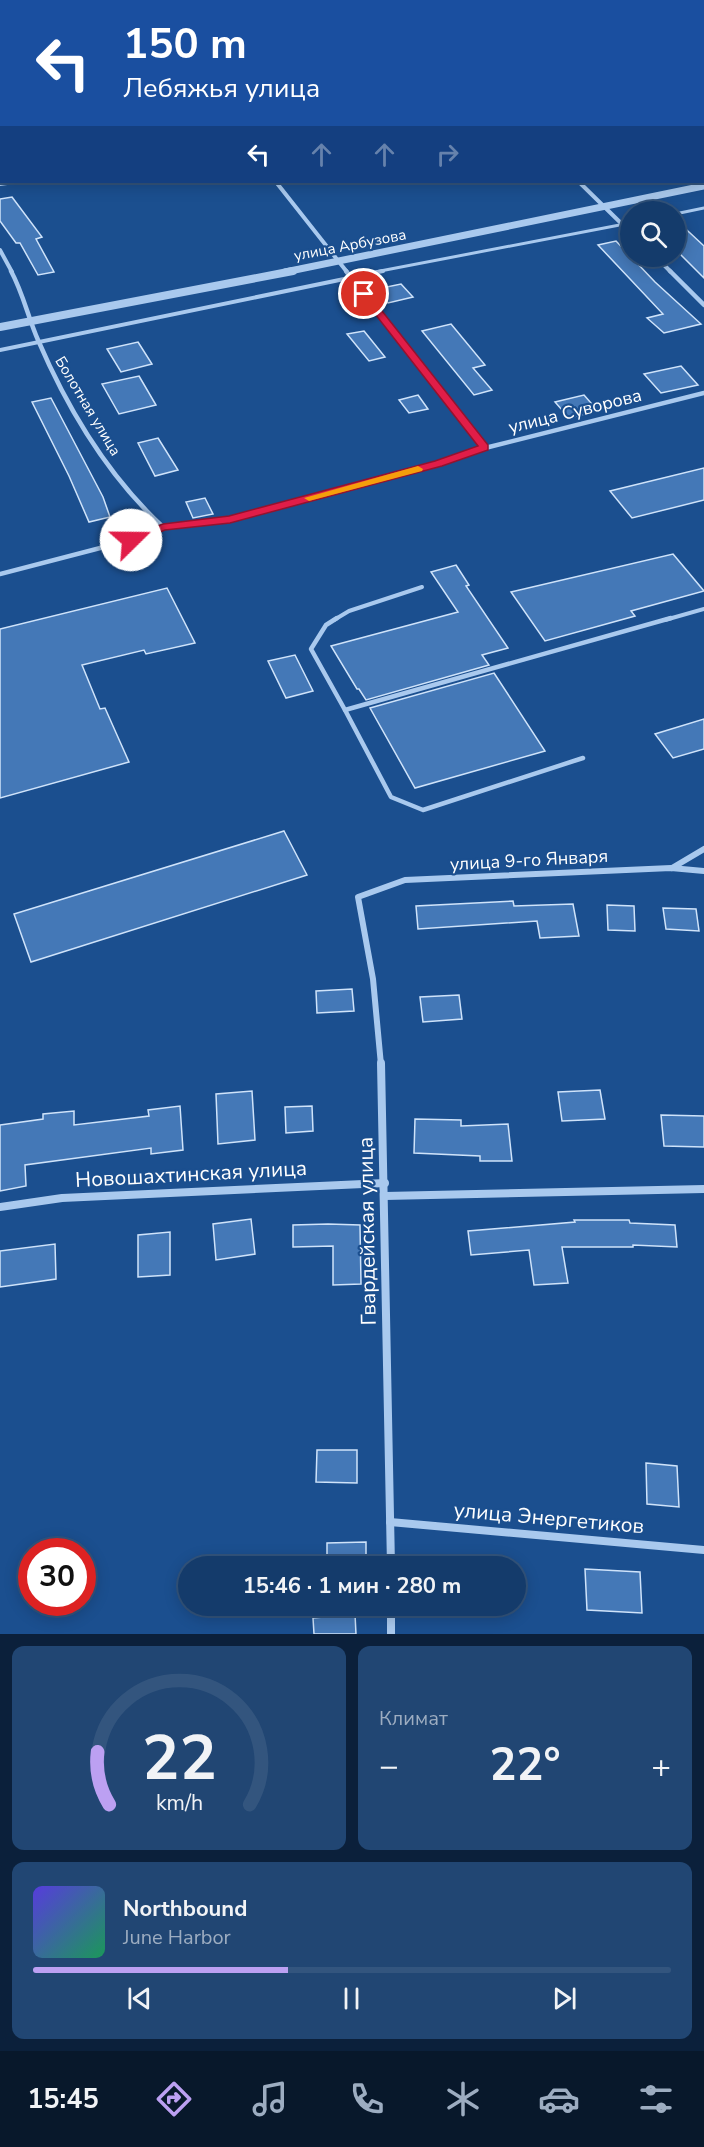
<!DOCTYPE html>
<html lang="ru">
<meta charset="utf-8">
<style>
:root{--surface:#143b6b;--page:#214673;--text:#f1f3f6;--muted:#9dadc1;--line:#33557e;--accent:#bca0f2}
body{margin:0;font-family:"Nunito Sans",sans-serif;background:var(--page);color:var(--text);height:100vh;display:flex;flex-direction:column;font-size:22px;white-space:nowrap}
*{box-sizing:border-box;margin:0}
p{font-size:20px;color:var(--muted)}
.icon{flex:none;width:33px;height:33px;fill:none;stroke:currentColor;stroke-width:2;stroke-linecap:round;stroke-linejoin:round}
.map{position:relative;height:1634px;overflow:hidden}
.details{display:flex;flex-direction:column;gap:12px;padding:12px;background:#0b203b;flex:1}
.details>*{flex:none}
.banner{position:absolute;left:0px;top:0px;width:705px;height:183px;box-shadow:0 3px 15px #0003,0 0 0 2px var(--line);background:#1a4fa0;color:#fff;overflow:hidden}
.fabs{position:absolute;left:620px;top:201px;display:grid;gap:12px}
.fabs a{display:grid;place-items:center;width:66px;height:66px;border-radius:50%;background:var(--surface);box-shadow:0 3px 15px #0003,0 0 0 2px var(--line);font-size:30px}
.speed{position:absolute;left:18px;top:1538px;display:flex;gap:12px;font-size:30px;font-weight:700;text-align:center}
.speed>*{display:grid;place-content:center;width:78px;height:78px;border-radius:50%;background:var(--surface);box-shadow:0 3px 15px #0003,0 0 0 2px var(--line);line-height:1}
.speed .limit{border:9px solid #d22;background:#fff;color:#111}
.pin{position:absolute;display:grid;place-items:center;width:51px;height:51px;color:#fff;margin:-26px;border:3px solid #fff;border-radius:50%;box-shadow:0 2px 6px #0007}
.me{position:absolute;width:66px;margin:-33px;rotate:68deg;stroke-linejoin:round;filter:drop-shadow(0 0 4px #0008)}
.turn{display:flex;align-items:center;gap:21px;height:126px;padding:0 24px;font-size:27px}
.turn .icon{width:78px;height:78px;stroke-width:2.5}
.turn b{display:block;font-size:42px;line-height:51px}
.lanes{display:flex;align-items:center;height:57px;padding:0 24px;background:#0003;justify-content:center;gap:30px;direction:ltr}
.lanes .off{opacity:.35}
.big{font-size:45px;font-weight:700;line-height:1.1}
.details .widget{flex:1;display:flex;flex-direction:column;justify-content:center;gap:9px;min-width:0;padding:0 21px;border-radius:12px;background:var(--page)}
.details .dial{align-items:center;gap:0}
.dial svg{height:156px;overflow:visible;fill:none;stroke:var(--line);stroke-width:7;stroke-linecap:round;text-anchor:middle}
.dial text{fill:var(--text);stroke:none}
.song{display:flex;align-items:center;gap:18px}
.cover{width:72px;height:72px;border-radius:9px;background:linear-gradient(135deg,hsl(250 70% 55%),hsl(150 70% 35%))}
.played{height:6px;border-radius:3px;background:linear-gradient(90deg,var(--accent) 40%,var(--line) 40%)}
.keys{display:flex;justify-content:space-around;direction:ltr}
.heat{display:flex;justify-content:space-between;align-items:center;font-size:33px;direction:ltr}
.details .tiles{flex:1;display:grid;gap:12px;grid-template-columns:1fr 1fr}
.widget:last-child{grid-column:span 2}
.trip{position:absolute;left:178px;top:1556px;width:348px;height:60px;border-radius:30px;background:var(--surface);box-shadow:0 3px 15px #0003,0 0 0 2px var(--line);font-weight:700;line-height:60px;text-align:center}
.tabs{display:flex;height:96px;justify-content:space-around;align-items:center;background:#08182b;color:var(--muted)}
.tabs .icon{width:42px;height:42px}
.tabs .selected{color:var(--accent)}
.tabs b{font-size:27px;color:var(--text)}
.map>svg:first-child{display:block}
.building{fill:#4478b7;stroke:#cfe3fa;stroke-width:1.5}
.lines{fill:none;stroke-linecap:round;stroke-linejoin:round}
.service-far2{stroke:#a9c9ee;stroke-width:3}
.service-far1{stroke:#a9c9ee;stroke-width:4}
.service{stroke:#a9c9ee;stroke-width:4.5}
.minor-far3{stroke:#a9c9ee;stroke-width:4}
.minor-far2{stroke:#a9c9ee;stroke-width:4.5}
.minor-far1{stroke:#a9c9ee;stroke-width:6}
.minor{stroke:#a9c9ee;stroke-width:8}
.tertiary-far1{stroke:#a9c9ee;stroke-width:7}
.tertiary{stroke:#a9c9ee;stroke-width:8}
.route{fill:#e11d48;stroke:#92132f;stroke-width:1.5}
.slow{fill:#f59e0b}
.labels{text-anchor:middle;stroke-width:4.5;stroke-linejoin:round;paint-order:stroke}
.far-street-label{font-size:15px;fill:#fff;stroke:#1b4f8f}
.street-label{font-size:18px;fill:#fff;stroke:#1b4f8f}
.near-street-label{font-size:21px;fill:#fff;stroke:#1b4f8f}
</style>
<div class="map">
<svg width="704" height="1634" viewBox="0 0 704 1634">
<rect width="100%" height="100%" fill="#1b4f8f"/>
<g class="building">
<path d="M12,197L42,237L36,239L54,272L38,275L20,243H16L0,221V199Z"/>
<path d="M675,219L704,246V278L675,249Z"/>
<path d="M616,241L655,282L701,324L664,333L647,318L663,314L598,245Z"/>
<path d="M401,284L413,297L388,303L377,289Z"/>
<path d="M451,324L485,365L473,368L492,390L474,395L422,331Z"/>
<path d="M364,331L385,357L369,361L347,334Z"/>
<path d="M138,342L152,364L121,372L107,349Z"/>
<path d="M681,366L698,385L661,393L644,374Z"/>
<path d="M139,376L156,405L119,414L102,384Z"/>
<path d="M418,395L428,409L409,413L399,400Z"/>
<path d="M584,395L598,411L569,418L555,402Z"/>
<path d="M51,398L103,497L110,517L89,522L69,476L32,402Z"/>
<path d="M158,438L178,470L155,476L138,443Z"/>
<path d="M704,468V500L632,518L610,491Z"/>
<path d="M205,498L213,514L193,518L186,502Z"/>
<path d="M673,554L704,591L631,611L635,616L545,641L511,592Z"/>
<path d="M456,565L469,585L466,586L508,648L482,655L489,665L366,700L359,689H357L331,646L458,612L431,572Z"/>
<path d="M167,588L195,643L146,654L144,650L82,665L100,709L105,708L129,762L0,798V629Z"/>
<path d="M295,655L313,691L286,698L268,661Z"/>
<path d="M494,673L545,751L415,788L370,708Z"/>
<path d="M704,719V749L673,758L655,734Z"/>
<path d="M284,831L307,875L31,962L14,914Z"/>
<path d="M513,901L514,906L573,904L579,936L540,938L537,921L418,929L416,906Z"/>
<path d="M607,905L634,906L635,931L608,930Z"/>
<path d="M663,908L696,909L699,931L666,929Z"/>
<path d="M352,989L354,1011L317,1013L316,991Z"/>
<path d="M459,995L462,1019L423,1022L420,997Z"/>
<path d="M600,1090L605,1119L562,1121L558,1092Z"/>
<path d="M252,1091L255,1140L218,1144L216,1094Z"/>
<path d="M180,1106L183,1150L151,1154V1148L25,1165L26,1186L0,1191V1125L43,1119V1114L74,1111V1125L149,1116L148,1110Z"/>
<path d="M312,1106L313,1131L286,1133L285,1107Z"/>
<path d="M661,1115L704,1116V1147L664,1146Z"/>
<path d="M415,1119L461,1120V1126L508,1124L512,1161H480V1156L414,1153Z"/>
<path d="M251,1219L255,1254L216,1260L213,1224Z"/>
<path d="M574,1220H629L630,1223L675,1225L677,1247L633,1245V1247H562L568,1283L534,1285L529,1250L471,1255L468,1231L575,1222Z"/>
<path d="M328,1224L360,1225L361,1284L333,1285V1246L293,1247V1225Z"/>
<path d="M170,1232V1275L138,1277V1235Z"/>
<path d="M55,1244L56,1279L0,1287V1251Z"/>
<path d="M317,1450H357V1483L316,1482Z"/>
<path d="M646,1463L677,1466L679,1507L647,1504Z"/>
<path d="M366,1542V1566H327V1543Z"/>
<path d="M585,1569L640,1572L642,1613L587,1610Z"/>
<path d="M355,1614L356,1634H314L313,1618Z"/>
</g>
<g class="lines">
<g class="service-far2">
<path d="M675,214L704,208"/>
<path d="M375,272L630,223"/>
</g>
<g class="service-far1">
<path d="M0,350L383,271"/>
<path d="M334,620L349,611L422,587"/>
<path d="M665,620L704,609"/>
</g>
<g class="service">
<path d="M337,618L326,625L311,649L345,710"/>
<path d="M583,758L423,810L391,797L345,710L671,618"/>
</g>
<g class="minor-far3">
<path d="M697,0L699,2"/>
<path d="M384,2L395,0"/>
<path d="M276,182L347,272"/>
<path d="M579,182L630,232"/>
<path d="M0,184L14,182"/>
<path d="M0,250L12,272"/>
<path d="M655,256L671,272"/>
</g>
<g class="minor-far2">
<path d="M11,271C23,293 28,317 38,340C68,410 107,475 163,527"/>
<path d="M346,271L485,448"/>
<path d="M670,271L704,305"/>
<path d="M0,574L131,540L163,527L230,519L439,463L485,448L704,393"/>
</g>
<g class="minor-far1">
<path d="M672,868L704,849"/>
<path d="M381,1065L373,979L358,897L405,880L671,868L704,871"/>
</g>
<g class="minor">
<path d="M381,1063L391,1566"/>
<path d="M385,1196L704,1189"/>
<path d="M0,1207L62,1198L385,1183"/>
<path d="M390,1522L704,1550"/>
<path d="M391,1605V1634"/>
</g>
<path class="tertiary-far1" d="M285,272L704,186"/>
<path class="tertiary" d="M0,327L293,271"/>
</g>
<path class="route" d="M364,291L367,292L488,445V450L442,466L230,523L165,530L135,542H127V537L163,524L229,516L435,461L478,446L361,296V292Z"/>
<path class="slow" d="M418,466L423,469L422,471L309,501L304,498Z"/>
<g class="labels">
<g class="far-street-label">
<text transform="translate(350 245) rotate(-11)" y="5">улица Арбузова</text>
<text transform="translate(88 406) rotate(59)" y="5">Болотная улица</text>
</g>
<g class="street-label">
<text transform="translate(575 411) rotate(-14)" y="6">улица Суворова</text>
<text transform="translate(529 860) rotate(-3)" y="6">улица 9-го Января</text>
</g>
<g class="near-street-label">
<text transform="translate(191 1174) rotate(-3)" y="7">Новошахтинская улица</text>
<text transform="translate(367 1231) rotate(-91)" y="7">Гвардейская улица</text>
<text transform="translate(549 1518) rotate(5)" y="7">улица Энергетиков</text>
</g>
</g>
</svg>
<div class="fabs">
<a><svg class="icon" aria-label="search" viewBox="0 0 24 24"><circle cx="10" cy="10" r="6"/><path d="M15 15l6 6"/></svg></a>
</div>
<div class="speed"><div class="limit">30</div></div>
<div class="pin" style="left:364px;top:294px;background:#d93025"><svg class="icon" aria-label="arrive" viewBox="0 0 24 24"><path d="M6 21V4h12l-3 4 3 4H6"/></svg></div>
<svg class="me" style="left:131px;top:540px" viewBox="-20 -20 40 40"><circle r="19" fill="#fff"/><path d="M0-13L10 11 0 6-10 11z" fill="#e11d48"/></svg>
<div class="trip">15:46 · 1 мин · 280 m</div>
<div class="banner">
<div class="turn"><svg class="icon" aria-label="left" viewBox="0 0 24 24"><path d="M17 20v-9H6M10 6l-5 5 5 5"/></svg><div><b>150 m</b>Лебяжья улица</div></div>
<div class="lanes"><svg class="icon" aria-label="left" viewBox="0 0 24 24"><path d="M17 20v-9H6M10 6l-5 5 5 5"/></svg><svg class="icon off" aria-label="ahead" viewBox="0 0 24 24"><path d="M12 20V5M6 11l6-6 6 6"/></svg><svg class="icon off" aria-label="ahead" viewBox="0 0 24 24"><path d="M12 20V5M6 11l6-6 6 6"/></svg><svg class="icon off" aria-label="right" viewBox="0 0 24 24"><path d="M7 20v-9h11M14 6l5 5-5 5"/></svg></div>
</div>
</div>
<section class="details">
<div class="tiles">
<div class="widget dial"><svg viewBox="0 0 100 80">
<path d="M14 69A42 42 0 1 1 86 69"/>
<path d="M14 69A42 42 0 0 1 8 42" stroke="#bca0f2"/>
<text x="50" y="56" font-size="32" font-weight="700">22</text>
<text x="50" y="72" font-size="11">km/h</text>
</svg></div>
<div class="widget"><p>Климат</p>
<div class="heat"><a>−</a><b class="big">22°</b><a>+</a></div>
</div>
<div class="widget">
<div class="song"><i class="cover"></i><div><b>Northbound</b><p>June Harbor</p></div></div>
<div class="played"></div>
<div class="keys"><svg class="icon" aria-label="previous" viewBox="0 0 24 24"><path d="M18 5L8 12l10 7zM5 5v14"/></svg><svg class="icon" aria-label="pause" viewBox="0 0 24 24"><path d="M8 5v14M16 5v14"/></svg><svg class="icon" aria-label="next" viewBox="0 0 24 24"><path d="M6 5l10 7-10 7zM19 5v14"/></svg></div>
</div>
</div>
</section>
<nav class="tabs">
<b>15:45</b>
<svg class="icon selected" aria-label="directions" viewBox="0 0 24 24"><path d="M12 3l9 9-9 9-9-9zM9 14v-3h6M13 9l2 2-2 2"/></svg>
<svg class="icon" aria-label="music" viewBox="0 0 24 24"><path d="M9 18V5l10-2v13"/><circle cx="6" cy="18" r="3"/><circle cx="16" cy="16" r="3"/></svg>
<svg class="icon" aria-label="phone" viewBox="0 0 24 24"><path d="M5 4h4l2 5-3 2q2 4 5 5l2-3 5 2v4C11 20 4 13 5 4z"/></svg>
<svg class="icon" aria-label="climate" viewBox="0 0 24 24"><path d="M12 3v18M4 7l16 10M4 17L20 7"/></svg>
<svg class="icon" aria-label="car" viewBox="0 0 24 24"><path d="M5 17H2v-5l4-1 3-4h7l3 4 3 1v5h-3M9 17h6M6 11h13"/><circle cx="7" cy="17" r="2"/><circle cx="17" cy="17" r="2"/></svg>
<svg class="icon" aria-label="filters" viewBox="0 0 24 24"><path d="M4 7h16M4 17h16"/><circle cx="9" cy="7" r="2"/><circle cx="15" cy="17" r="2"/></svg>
</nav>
